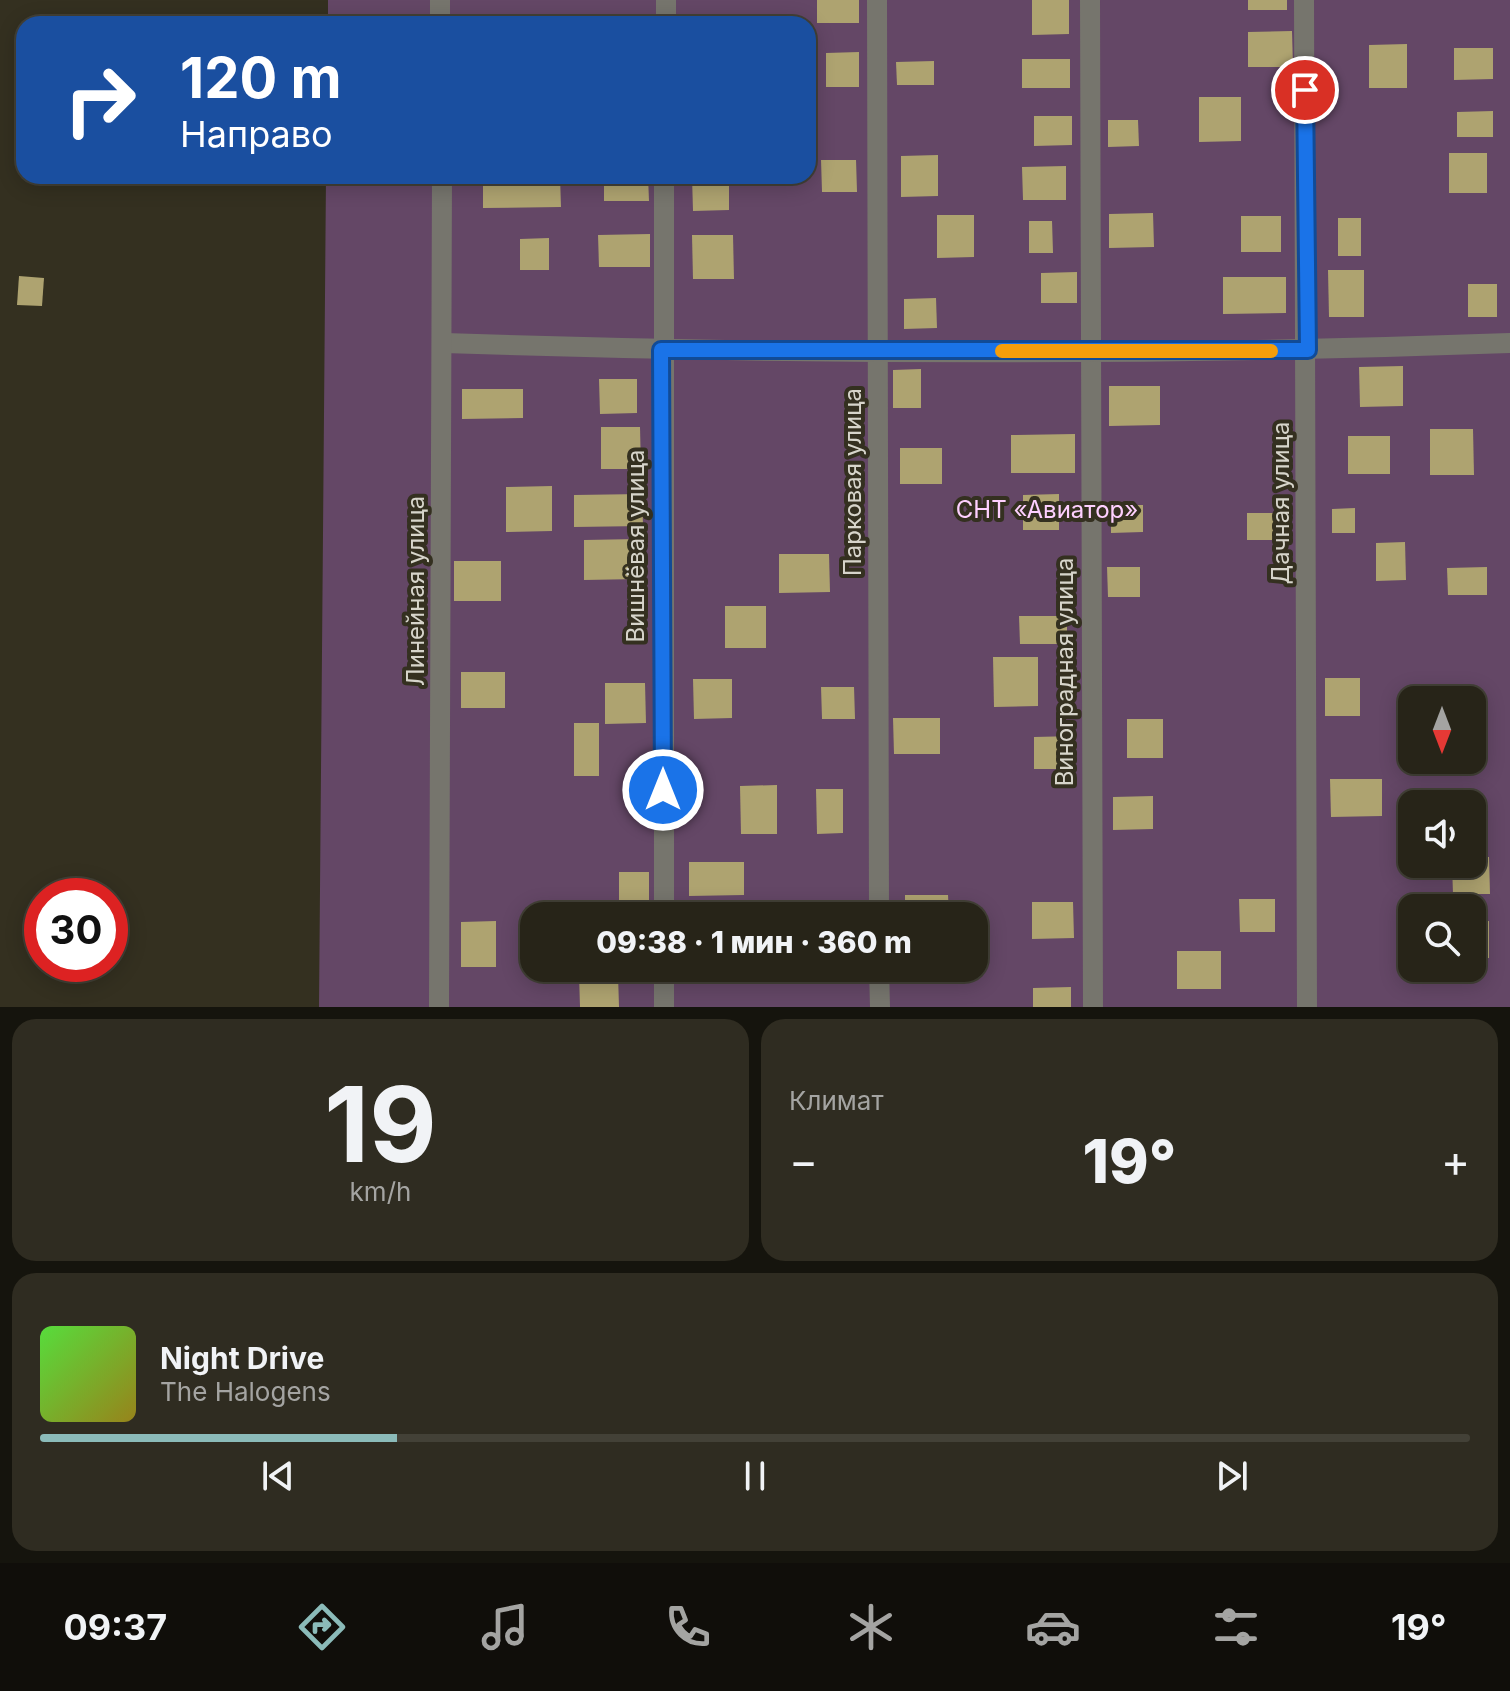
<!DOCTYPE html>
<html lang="ru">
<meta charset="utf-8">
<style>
:root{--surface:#272418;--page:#2f2c21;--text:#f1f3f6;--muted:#a4a4a2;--line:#434137;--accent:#8bbbb9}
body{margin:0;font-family:Inter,sans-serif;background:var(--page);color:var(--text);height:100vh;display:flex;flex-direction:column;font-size:30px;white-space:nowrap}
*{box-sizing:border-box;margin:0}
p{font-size:26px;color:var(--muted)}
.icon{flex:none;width:44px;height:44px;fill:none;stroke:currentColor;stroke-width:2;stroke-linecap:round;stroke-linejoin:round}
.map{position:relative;height:1007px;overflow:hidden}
.details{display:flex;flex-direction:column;gap:12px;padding:12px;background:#15140d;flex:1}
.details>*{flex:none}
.hud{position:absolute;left:16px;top:16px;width:800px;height:168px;border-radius:24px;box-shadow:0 4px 20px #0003,0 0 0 2px var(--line);background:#1a4fa0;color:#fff;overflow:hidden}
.needle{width:52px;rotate:180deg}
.buttons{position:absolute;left:1398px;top:686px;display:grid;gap:16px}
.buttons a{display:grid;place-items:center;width:88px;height:88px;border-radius:16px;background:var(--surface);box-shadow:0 4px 20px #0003,0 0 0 2px var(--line);font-size:40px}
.speed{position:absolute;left:24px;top:878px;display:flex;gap:16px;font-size:40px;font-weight:700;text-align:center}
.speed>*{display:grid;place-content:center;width:104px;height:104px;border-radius:50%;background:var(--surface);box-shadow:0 4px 20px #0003,0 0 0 2px var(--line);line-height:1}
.speed .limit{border:12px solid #d22;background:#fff;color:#111}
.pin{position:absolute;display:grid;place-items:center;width:68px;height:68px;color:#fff;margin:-34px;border:4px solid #fff;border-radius:50%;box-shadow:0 2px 8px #0007}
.me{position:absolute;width:88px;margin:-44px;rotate:0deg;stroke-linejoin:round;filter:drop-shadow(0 0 6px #0008)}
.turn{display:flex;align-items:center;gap:28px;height:168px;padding:0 32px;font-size:36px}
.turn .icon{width:104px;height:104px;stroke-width:2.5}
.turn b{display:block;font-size:56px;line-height:68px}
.big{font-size:60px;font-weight:800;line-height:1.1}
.details .card{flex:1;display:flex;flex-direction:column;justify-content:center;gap:12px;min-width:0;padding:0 28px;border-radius:24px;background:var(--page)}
.details .dial{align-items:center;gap:0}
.dial b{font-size:104px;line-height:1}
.song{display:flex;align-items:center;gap:24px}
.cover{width:96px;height:96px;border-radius:12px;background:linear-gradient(135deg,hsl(110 70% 55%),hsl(50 70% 35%))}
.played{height:8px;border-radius:4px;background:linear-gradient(90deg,var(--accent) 25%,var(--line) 25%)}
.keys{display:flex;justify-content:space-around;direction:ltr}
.heat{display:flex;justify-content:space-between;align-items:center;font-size:44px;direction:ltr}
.details .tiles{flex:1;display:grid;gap:12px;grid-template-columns:1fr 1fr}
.card:last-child{grid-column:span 2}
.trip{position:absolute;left:520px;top:902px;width:468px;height:80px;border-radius:24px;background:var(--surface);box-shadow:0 4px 20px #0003,0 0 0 2px var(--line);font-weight:800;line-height:80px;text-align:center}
.tabs{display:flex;height:128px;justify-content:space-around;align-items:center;background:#100e0a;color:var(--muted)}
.tabs .icon{width:56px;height:56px}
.tabs .on{color:var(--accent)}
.tabs b{font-size:36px;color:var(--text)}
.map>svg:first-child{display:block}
.green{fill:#644766;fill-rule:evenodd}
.building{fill:#aea370}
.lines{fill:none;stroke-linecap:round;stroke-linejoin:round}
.minor{stroke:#76756d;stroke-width:20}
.route-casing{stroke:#114b97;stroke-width:20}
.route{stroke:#1a73e8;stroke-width:14}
.slow{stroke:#f59e0b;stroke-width:14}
.labels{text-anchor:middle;stroke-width:8;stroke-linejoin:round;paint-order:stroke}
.street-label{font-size:24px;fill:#d7d5cb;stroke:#343020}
.park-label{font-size:24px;fill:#fed0ff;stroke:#343020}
</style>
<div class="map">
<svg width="1510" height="1007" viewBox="0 0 1510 1007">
<rect width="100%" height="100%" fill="#343020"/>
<path class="green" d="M328,0H1510V1007H319L326,176H808V24H328ZM1412,700H1472V760H1412ZM1412,804H1472V864H1412ZM1412,908H1472V968H1412ZM534,916H974V968H534Z"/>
<g class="building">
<rect x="817" y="0" width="42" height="23"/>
<path d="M1032,0H1069V34L1032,35Z"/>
<rect x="1248" y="0" width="39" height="10"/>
<path d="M1292,31L1293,67H1248V32Z"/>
<path d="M1407,44V88H1369V45Z"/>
<path d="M1454,48H1493V79L1454,80Z"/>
<path d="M859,52V87H826V53Z"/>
<rect x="1022" y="59" width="48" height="29"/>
<path d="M934,61V85H897L896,62Z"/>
<path d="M1199,97H1241V141L1199,142Z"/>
<path d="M1493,111V137H1457V112Z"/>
<path d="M1034,116H1072V145L1034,146Z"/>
<path d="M1108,120H1138L1139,146L1108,147Z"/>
<rect x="1449" y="153" width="38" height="40"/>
<path d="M938,155V196L901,197V156Z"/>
<path d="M821,160H856L857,192H822Z"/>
<path d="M1066,166V200H1023L1022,167Z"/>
<path d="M483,176H560L561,207L483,208Z"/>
<path d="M604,176H648L649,201H604Z"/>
<path d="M692,176H729V210L693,211Z"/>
<path d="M1153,213L1154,247L1109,248V214Z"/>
<path d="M937,215H974V257L937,258Z"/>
<rect x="1241" y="216" width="40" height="36"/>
<rect x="1338" y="218" width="23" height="38"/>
<path d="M1029,221H1052L1053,253H1029Z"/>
<path d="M650,234V267H599L598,235Z"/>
<path d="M692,235H733L734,279H693Z"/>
<path d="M549,238V270H520V239Z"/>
<path d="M1328,270H1364V317H1329Z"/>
<path d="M1077,272V303H1041V273Z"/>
<path d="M19,276L44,278L42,306L17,305Z"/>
<path d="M1223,277H1286V313L1223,314Z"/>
<rect x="1468" y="284" width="29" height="33"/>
<path d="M936,298L937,328L904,329V299Z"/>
<path d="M1403,366V406L1360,407L1359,367Z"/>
<path d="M921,369V408H893V370Z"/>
<path d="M599,379H637V413L600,414Z"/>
<path d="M1109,386H1160V425L1109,426Z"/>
<path d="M462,389H523V418L462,419Z"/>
<path d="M601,427H640L641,469H601Z"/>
<path d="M1430,429H1473L1474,475H1430Z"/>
<path d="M1075,434V473H1011V435Z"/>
<rect x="1348" y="436" width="42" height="38"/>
<rect x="900" y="448" width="42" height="36"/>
<path d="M552,486V531L506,532V487Z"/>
<path d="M642,494L643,526L574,527V495Z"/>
<path d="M1059,494V530H1023V495Z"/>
<path d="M1111,505H1143V532L1111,533Z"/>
<path d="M1355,508V533H1332V509Z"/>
<rect x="1247" y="513" width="40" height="27"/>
<path d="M638,539L639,579L584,580V540Z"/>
<path d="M1405,542L1406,580L1376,581V543Z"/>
<path d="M779,554H829L830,592L779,593Z"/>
<rect x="454" y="561" width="47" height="40"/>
<path d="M1107,567H1140V597H1108Z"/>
<path d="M1487,567V595H1448L1447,568Z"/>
<rect x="725" y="606" width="41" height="42"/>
<path d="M1019,616H1067V644H1020Z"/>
<path d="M993,657H1038V706L994,707Z"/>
<rect x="461" y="672" width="44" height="36"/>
<rect x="1325" y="678" width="35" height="38"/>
<path d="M693,679H732V718L694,719Z"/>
<path d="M605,683H645L646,723L605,724Z"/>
<path d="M821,687H854L855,719H822Z"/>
<path d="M893,718H940V754H894Z"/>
<rect x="1127" y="719" width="36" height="39"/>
<rect x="574" y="723" width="25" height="53"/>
<path d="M1075,736V769H1034V737Z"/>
<path d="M1330,779H1382V816L1331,817Z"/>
<path d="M777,785V834H741L740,786Z"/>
<path d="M816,789H843V833L817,834Z"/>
<path d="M1153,796V829L1113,830V797Z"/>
<path d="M1486,798V834H1472V804H1441V799Z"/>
<path d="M1472,857H1489L1490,894H1453L1452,864H1472Z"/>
<path d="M689,862H744V895L689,896Z"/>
<path d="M619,872H649V907L619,908Z"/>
<path d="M905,895H948L949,916H905Z"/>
<path d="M1239,899H1275V932H1240Z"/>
<path d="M1032,902H1073L1074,938L1032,939Z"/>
<path d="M823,908V916H786V909Z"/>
<path d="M496,921V967H461V922Z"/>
<path d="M1489,921V958L1472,959V922Z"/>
<rect x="1177" y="951" width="44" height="38"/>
<path d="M579,974H618L619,1007H580Z"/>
<path d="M1071,987V1007H1033V988Z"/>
</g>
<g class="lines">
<g class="minor">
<path d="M440,0V24"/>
<path d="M877,0L879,916"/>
<path d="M1090,0L1093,1007"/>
<path d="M1304,0L1307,1007"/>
<path d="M666,24V0"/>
<path d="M444,343C799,355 1155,356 1510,343"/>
<path d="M664,916V176"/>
<path d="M664,968V1007"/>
<path d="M879,968L880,1007"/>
<path d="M439,1007L442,176"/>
</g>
</g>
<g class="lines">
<g class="route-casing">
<path id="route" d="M663,790L661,350H1308L1305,90"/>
</g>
<use href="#route" class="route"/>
<path class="slow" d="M1002,351H1271"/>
</g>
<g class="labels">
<g class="street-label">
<text transform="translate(853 482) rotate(-90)" y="8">Парковая улица</text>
<text transform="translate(1281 503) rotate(-90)" y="8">Дачная улица</text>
<text transform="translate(636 546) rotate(-90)" y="8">Вишнёвая улица</text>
<text transform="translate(416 591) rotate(-90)" y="8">Линейная улица</text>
<text transform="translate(1065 672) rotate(-90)" y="8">Виноградная улица</text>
</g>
<g class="park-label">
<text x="1047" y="518">СНТ «Авиатор»</text>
</g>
</g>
</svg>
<div class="buttons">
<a><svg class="needle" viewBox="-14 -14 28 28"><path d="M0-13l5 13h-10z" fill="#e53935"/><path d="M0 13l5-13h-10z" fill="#a4a4a2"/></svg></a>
<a><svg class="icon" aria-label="sound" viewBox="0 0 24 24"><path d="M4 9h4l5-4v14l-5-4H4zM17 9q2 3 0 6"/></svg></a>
<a><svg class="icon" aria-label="search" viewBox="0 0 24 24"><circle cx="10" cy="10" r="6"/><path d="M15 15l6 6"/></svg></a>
</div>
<div class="speed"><div class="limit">30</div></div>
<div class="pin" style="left:1305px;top:90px;background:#d93025"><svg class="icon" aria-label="arrive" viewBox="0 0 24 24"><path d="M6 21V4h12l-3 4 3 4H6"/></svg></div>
<svg class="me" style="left:663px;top:790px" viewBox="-20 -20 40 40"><circle r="17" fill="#1a73e8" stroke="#fff" stroke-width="3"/><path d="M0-11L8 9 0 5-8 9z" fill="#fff"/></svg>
<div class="trip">09:38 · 1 мин · 360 m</div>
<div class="hud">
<div class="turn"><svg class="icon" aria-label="right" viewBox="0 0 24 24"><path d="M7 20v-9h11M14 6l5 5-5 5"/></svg><div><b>120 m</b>Направо</div></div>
</div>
</div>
<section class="details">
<div class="tiles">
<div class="card dial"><b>19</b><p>km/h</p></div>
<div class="card"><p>Климат</p>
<div class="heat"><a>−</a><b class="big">19°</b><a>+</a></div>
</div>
<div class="card">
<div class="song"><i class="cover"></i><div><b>Night Drive</b><p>The Halogens</p></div></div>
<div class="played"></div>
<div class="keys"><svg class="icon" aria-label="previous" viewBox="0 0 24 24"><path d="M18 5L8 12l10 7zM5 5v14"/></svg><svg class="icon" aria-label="pause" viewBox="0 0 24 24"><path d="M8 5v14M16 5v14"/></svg><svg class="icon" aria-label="next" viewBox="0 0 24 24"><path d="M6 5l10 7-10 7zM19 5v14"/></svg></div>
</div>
</div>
</section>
<nav class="tabs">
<b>09:37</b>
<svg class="icon on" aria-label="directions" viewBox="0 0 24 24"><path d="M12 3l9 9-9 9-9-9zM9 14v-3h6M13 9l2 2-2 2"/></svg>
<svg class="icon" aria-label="music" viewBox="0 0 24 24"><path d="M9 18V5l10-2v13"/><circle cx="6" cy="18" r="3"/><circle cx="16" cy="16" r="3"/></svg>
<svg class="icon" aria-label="phone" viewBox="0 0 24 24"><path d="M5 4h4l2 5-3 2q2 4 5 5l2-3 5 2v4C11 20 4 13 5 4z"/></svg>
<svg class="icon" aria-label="climate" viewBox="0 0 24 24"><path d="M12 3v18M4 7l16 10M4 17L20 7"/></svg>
<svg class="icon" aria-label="car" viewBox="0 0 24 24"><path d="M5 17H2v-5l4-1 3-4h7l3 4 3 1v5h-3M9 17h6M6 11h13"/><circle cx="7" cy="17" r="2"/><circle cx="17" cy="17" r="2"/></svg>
<svg class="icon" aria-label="filters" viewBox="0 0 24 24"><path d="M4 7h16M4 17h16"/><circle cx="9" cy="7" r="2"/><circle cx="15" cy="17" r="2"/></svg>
<b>19°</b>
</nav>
